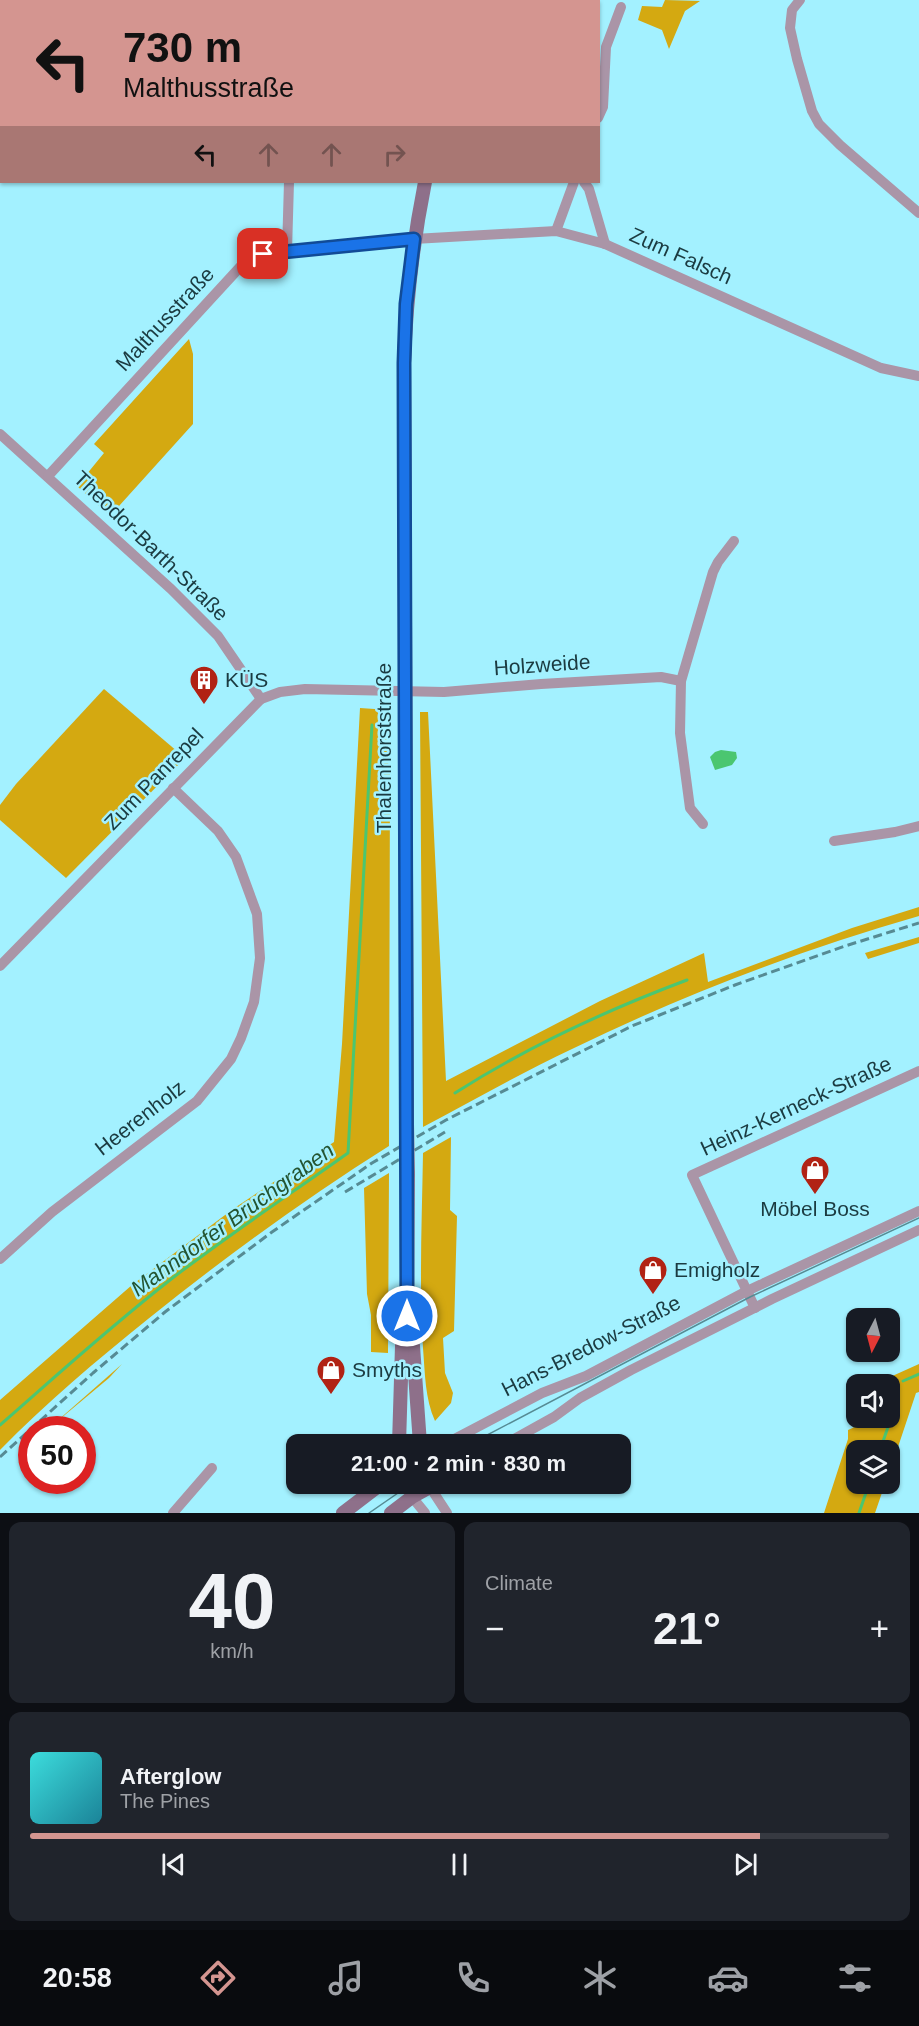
<!DOCTYPE html>
<meta charset="utf-8">
<style>
:root{--surface:#171b24;--page:#20242c;--text:#f1f3f6;--muted:#9ea1a6;--line:#363941;--accent:#d49590}
body{margin:0;font-family:Helvetica,sans-serif;background:var(--page);color:var(--text);height:100vh;display:flex;flex-direction:column;font-size:22px;white-space:nowrap}
*{box-sizing:border-box;margin:0}
p{font-size:20px;color:var(--muted)}
.icon{flex:none;width:33px;height:33px;fill:none;stroke:currentColor;stroke-width:2;stroke-linecap:round;stroke-linejoin:round}
.map{position:relative;height:1513px;overflow:hidden}
.side{display:flex;flex-direction:column;gap:9px;padding:9px;background:#0d0f14;flex:1}
.side>*{flex:none}
.hud{position:absolute;left:0px;top:0px;width:600px;height:183px;box-shadow:0 2px 4px #0004;background:#d49590;color:#111;overflow:hidden}
.needle{width:39px;rotate:186deg}
.buttons{position:absolute;left:846px;top:1308px;display:grid;gap:12px}
.buttons a{display:grid;place-items:center;width:54px;height:54px;border-radius:12px;background:var(--surface);box-shadow:0 2px 4px #0004;font-size:30px}
.speed{position:absolute;left:18px;top:1416px;display:flex;gap:12px;font-size:30px;font-weight:700;text-align:center}
.speed>*{display:grid;place-content:center;width:78px;height:78px;border-radius:50%;background:var(--surface);box-shadow:0 2px 4px #0004;line-height:1}
.speed .limit{border:9px solid #d22;background:#fff;color:#111}
.pin{position:absolute;display:grid;place-items:center;width:51px;height:51px;color:#fff;margin:-26px;border-radius:12px;box-shadow:0 3px 9px #0006}
.me{position:absolute;width:66px;margin:-33px;rotate:0deg;stroke-linejoin:round;filter:drop-shadow(0 0 4px #0008)}
.turn{display:flex;align-items:center;gap:21px;height:126px;padding:0 24px;font-size:27px}
.turn .icon{width:78px;height:78px;stroke-width:2.5}
.turn b{display:block;font-size:42px;line-height:51px}
.lanes{display:flex;align-items:center;height:57px;padding:0 24px;background:#0003;justify-content:center;gap:30px;direction:ltr}
.lanes .off{opacity:.35}
.big{font-size:45px;font-weight:700;line-height:1.1}
.side .tile{flex:1;display:flex;flex-direction:column;justify-content:center;gap:9px;min-width:0;padding:0 21px;border-radius:12px;background:var(--page)}
.side .dial{align-items:center;gap:0}
.dial b{font-size:78px;line-height:1}
.song{display:flex;align-items:center;gap:18px}
.cover{width:72px;height:72px;border-radius:9px;background:linear-gradient(135deg,hsl(180 70% 55%),hsl(190 70% 35%))}
.played{height:6px;border-radius:3px;background:linear-gradient(90deg,var(--accent) 85%,var(--line) 85%)}
.keys{display:flex;justify-content:space-around;direction:ltr}
.heat{display:flex;justify-content:space-between;align-items:center;font-size:33px;direction:ltr}
.side .tiles{flex:1;display:grid;gap:9px;grid-template-columns:1fr 1fr}
.tile:last-child{grid-column:span 2}
.trip{position:absolute;left:286px;top:1434px;width:345px;height:60px;border-radius:12px;background:var(--surface);box-shadow:0 2px 4px #0004;font-weight:700;line-height:60px;text-align:center}
.tab-bar{display:flex;height:96px;justify-content:space-around;align-items:center;background:#090b0e;color:var(--muted)}
.tab-bar .icon{width:42px;height:42px}
.tab-bar .on{color:var(--accent)}
.tab-bar b{font-size:27px;color:var(--text)}
.map>svg:first-child{display:block}
.green{fill:#d4a911}
.water{fill:#4bc670}
.lines{fill:none;stroke-linecap:round;stroke-linejoin:round}
.stream{stroke:#4bc670;stroke-width:3}
.street{stroke:#aa95a7;stroke-width:10}
.secondary{stroke:#8e708a;stroke-width:14}
.tram{stroke:#568b94;stroke-width:1.5}
.rail{stroke:#568b94;stroke-width:3;stroke-dasharray:9 4.5;stroke-linecap:butt}
.secondary-bridge{stroke:#8e708a;stroke-width:14}
.route-casing{stroke:#114b97;stroke-width:15}
.route{stroke:#1a73e8;stroke-width:10}
.labels{text-anchor:middle;stroke-width:5;stroke-linejoin:round;paint-order:stroke}
.street-label{font-size:21px;fill:#1b3b41;stroke:#a3f1ff}
.poi-label{font-size:21px;fill:#1b3b41;stroke:#a3f1ff;text-anchor:start}
.water-label{font-size:22px;font-style:italic;fill:#245431;stroke:#a3f1ff}
</style>
<div class="map">
<svg width="919" height="1513" viewBox="0 0 919 1513">
<rect width="100%" height="100%" fill="#a3f1ff"/>
<g class="green">
<path d="M665,0L700,1L685,11L669,49L662,30L638,20L642,6L662,7Z"/>
<path d="M189,339L193,354V424L110,516L77,486L104,453L94,444Z"/>
<path d="M104,689L185,758L66,878L0,820V805L16,784Z"/>
<path d="M360,708L389,710C388,731 384,750 390,771L389,1146C305,1199 225,1257 148,1319C97,1360 46,1403 0,1450V1400L132,1285L233,1209L334,1142L342,1044Z"/>
<path d="M420,712H428L446,1081L600,1001L704,953L708,982L852,928L919,907V916C800,950 683,995 572,1049C521,1073 472,1101 423,1127Z"/>
<path d="M919,937V943L868,959L865,953Z"/>
<path d="M451,1137L450,1210L457,1216L454,1331L443,1338L445,1373L453,1393L451,1403L435,1421C425,1399 425,1373 423,1348C419,1284 422,1218 423,1153Z"/>
<path d="M389,1173L388,1353L371,1352V1315L367,1294L364,1188Z"/>
<path d="M122,1364L109,1378L48,1429Z"/>
<path d="M919,1364V1392L916,1393L890,1471V1450H856V1484H885L875,1513H824L848,1439V1430L866,1422L868,1418H890V1384H878L879,1382Z"/>
</g>
<path class="water" d="M721,750L736,752L737,758L732,765L715,770L710,757L715,752Z"/>
<g class="lines">
<g class="stream">
<path d="M455,1093C527,1047 607,1010 687,980"/>
<path d="M903,1381L919,1374"/>
<path d="M0,1425C56,1376 111,1326 170,1280C228,1235 289,1195 348,1153L372,725"/>
<path d="M880,1450L895,1407"/>
<path d="M859,1513L869,1484"/>
</g>
<g class="street">
<path d="M76,0L78,2"/>
<path d="M800,0L792,10L790,28L797,59L812,111L819,124L840,145L919,213"/>
<path d="M294,2V0"/>
<path d="M598,118L603,107L606,47L621,7"/>
<path d="M584,182L589,189L605,244"/>
<path d="M556,231L574,182"/>
<path d="M287,251L289,182"/>
<path d="M0,434L171,589L218,636L261,699"/>
<path d="M48,476L241,266L263,254L287,251L414,239L556,231L605,244L881,368L919,376"/>
<path d="M703,824L690,808L680,733L681,681L713,572L718,562L734,541"/>
<path d="M834,841L895,832L919,826"/>
<path d="M0,966L261,699L280,692L305,689L444,692L541,684L661,677L681,681"/>
<path d="M0,1259L52,1212L197,1101L231,1059L241,1038L254,1002L260,958L257,914L236,857L218,831L173,788"/>
<path d="M755,1308L692,1175L919,1071"/>
<path d="M445,1444L542,1393L586,1376L747,1291L919,1211"/>
<path d="M505,1444L554,1417L580,1398L631,1370L772,1299L919,1230"/>
<path d="M437,1484L430,1487L447,1513"/>
<path d="M412,1497L425,1513"/>
<path d="M173,1513L212,1468"/>
</g>
<g class="secondary">
<path d="M483,2V0"/>
<path d="M407,1124L404,363C406,301 413,242 425,182"/>
<path d="M408,1174L407,1316L413,1346L420,1444"/>
<path d="M399,1444L402,1346L406,1327"/>
<path d="M343,1513L381,1484"/>
<path d="M391,1513L412,1497L430,1487L429,1484"/>
</g>
<g class="tram">
<path d="M470,1444L750,1297L919,1218"/>
<path d="M369,1513L411,1484"/>
</g>
<g class="rail">
<path d="M345,1192L445,1132"/>
<path d="M0,1457L93,1373L165,1312L272,1232L372,1163L446,1120L632,1026L735,985L845,946L919,923"/>
</g>
<path class="secondary-bridge" d="M407,1124L408,1174"/>
</g>
<g class="lines">
<g class="route-casing">
<path id="route" d="M263,254L414,239L406,304L404,363L407,1316"/>
</g>
<use href="#route" class="route"/>
</g>
<defs>
<g id="building-pin" transform="scale(1.5)"><path d="M0 17L-7.5 6A9.5 9.5 0 1 1 7.5 6Z" fill="#b12214" stroke="#a3f1ff"/><path d="M-4-6H4V6H1V3H-1V6H-4ZM-2.5-4.3h1.7v1.8h-1.7ZM.8-4.3h1.7v1.8H.8ZM-2.5-1h1.7V.8h-1.7ZM.8-1h1.7V.8H.8Z" fill="#fff"/></g>
<g id="shop-pin" transform="scale(1.5)"><path d="M0 17L-7.5 6A9.5 9.5 0 1 1 7.5 6Z" fill="#b12214" stroke="#a3f1ff"/><path d="M-5-2.5h2.3a2.7 3.5 0 0 1 5.4 0H5L5.5 6h-11ZM-1.5-2.5h3a1.5 2.3 0 0 0-3 0Z" fill="#fff"/></g>
</defs>
<g fill-rule="evenodd">
<use href="#building-pin" x="204" y="680"/>
<use href="#shop-pin" x="815" y="1170"/>
<use href="#shop-pin" x="653" y="1270"/>
<use href="#shop-pin" x="331" y="1370"/>
</g>
<g class="labels">
<g class="street-label">
<text transform="translate(681 256) rotate(24)" y="7">Zum Falsch</text>
<text transform="translate(165 319) rotate(-47)" y="7">Malthusstraße</text>
<text transform="translate(151 546) rotate(44)" y="7">Theodor-Barth-Straße</text>
<text transform="translate(542 665) rotate(-4)" y="7">Holzweide</text>
<text transform="translate(384 748) rotate(-90)" y="7">Thalenhorststraße</text>
<text transform="translate(154 779) rotate(-46)" y="7">Zum Panrepel</text>
<text transform="translate(796 1106) rotate(-25)" y="7">Heinz-Kerneck-Straße</text>
<text transform="translate(140 1118) rotate(-38)" y="7">Heerenholz</text>
<text transform="translate(591 1346) rotate(-27)" y="7">Hans-Bredow-Straße</text>
</g>
<g class="poi-label">
<text x="225" y="687">KÜS</text>
<text x="815" y="1216" text-anchor="middle">Möbel Boss</text>
<text x="674" y="1277">Emigholz</text>
<text x="352" y="1377">Smyths</text>
</g>
<g class="water-label">
<text transform="translate(232 1219) rotate(-36)" y="8">Mahndorfer Bruchgraben</text>
</g>
</g>
</svg>
<div class="buttons">
<a><svg class="needle" viewBox="-14 -14 28 28"><path d="M0-13l5 13h-10z" fill="#e53935"/><path d="M0 13l5-13h-10z" fill="#9ea1a6"/></svg></a>
<a><svg class="icon" aria-label="sound" viewBox="0 0 24 24"><path d="M4 9h4l5-4v14l-5-4H4zM17 9q2 3 0 6"/></svg></a>
<a><svg class="icon" aria-label="layers" viewBox="0 0 24 24"><path d="M12 4l9 5-9 5-9-5zM3 14l9 5 9-5"/></svg></a>
</div>
<div class="speed"><div class="limit">50</div></div>
<div class="pin" style="left:263px;top:254px;background:#d93025"><svg class="icon" aria-label="arrive" viewBox="0 0 24 24"><path d="M6 21V4h12l-3 4 3 4H6"/></svg></div>
<svg class="me" style="left:407px;top:1316px" viewBox="-20 -20 40 40"><circle r="17" fill="#1a73e8" stroke="#fff" stroke-width="3"/><path d="M0-11L8 9 0 5-8 9z" fill="#fff"/></svg>
<div class="trip">21:00 · 2 min · 830 m</div>
<div class="hud">
<div class="turn"><svg class="icon" aria-label="left" viewBox="0 0 24 24"><path d="M17 20v-9H6M10 6l-5 5 5 5"/></svg><div><b>730 m</b>Malthusstraße</div></div>
<div class="lanes"><svg class="icon" aria-label="left" viewBox="0 0 24 24"><path d="M17 20v-9H6M10 6l-5 5 5 5"/></svg><svg class="icon off" aria-label="ahead" viewBox="0 0 24 24"><path d="M12 20V5M6 11l6-6 6 6"/></svg><svg class="icon off" aria-label="ahead" viewBox="0 0 24 24"><path d="M12 20V5M6 11l6-6 6 6"/></svg><svg class="icon off" aria-label="right" viewBox="0 0 24 24"><path d="M7 20v-9h11M14 6l5 5-5 5"/></svg></div>
</div>
</div>
<section class="side">
<div class="tiles">
<div class="tile dial"><b>40</b><p>km/h</p></div>
<div class="tile"><p>Climate</p>
<div class="heat"><a>−</a><b class="big">21°</b><a>+</a></div>
</div>
<div class="tile">
<div class="song"><i class="cover"></i><div><b>Afterglow</b><p>The Pines</p></div></div>
<div class="played"></div>
<div class="keys"><svg class="icon" aria-label="previous" viewBox="0 0 24 24"><path d="M18 5L8 12l10 7zM5 5v14"/></svg><svg class="icon" aria-label="pause" viewBox="0 0 24 24"><path d="M8 5v14M16 5v14"/></svg><svg class="icon" aria-label="next" viewBox="0 0 24 24"><path d="M6 5l10 7-10 7zM19 5v14"/></svg></div>
</div>
</div>
</section>
<nav class="tab-bar">
<b>20:58</b>
<svg class="icon on" aria-label="directions" viewBox="0 0 24 24"><path d="M12 3l9 9-9 9-9-9zM9 14v-3h6M13 9l2 2-2 2"/></svg>
<svg class="icon" aria-label="music" viewBox="0 0 24 24"><path d="M9 18V5l10-2v13"/><circle cx="6" cy="18" r="3"/><circle cx="16" cy="16" r="3"/></svg>
<svg class="icon" aria-label="phone" viewBox="0 0 24 24"><path d="M5 4h4l2 5-3 2q2 4 5 5l2-3 5 2v4C11 20 4 13 5 4z"/></svg>
<svg class="icon" aria-label="climate" viewBox="0 0 24 24"><path d="M12 3v18M4 7l16 10M4 17L20 7"/></svg>
<svg class="icon" aria-label="car" viewBox="0 0 24 24"><path d="M5 17H2v-5l4-1 3-4h7l3 4 3 1v5h-3M9 17h6M6 11h13"/><circle cx="7" cy="17" r="2"/><circle cx="17" cy="17" r="2"/></svg>
<svg class="icon" aria-label="filters" viewBox="0 0 24 24"><path d="M4 7h16M4 17h16"/><circle cx="9" cy="7" r="2"/><circle cx="15" cy="17" r="2"/></svg>
</nav>
